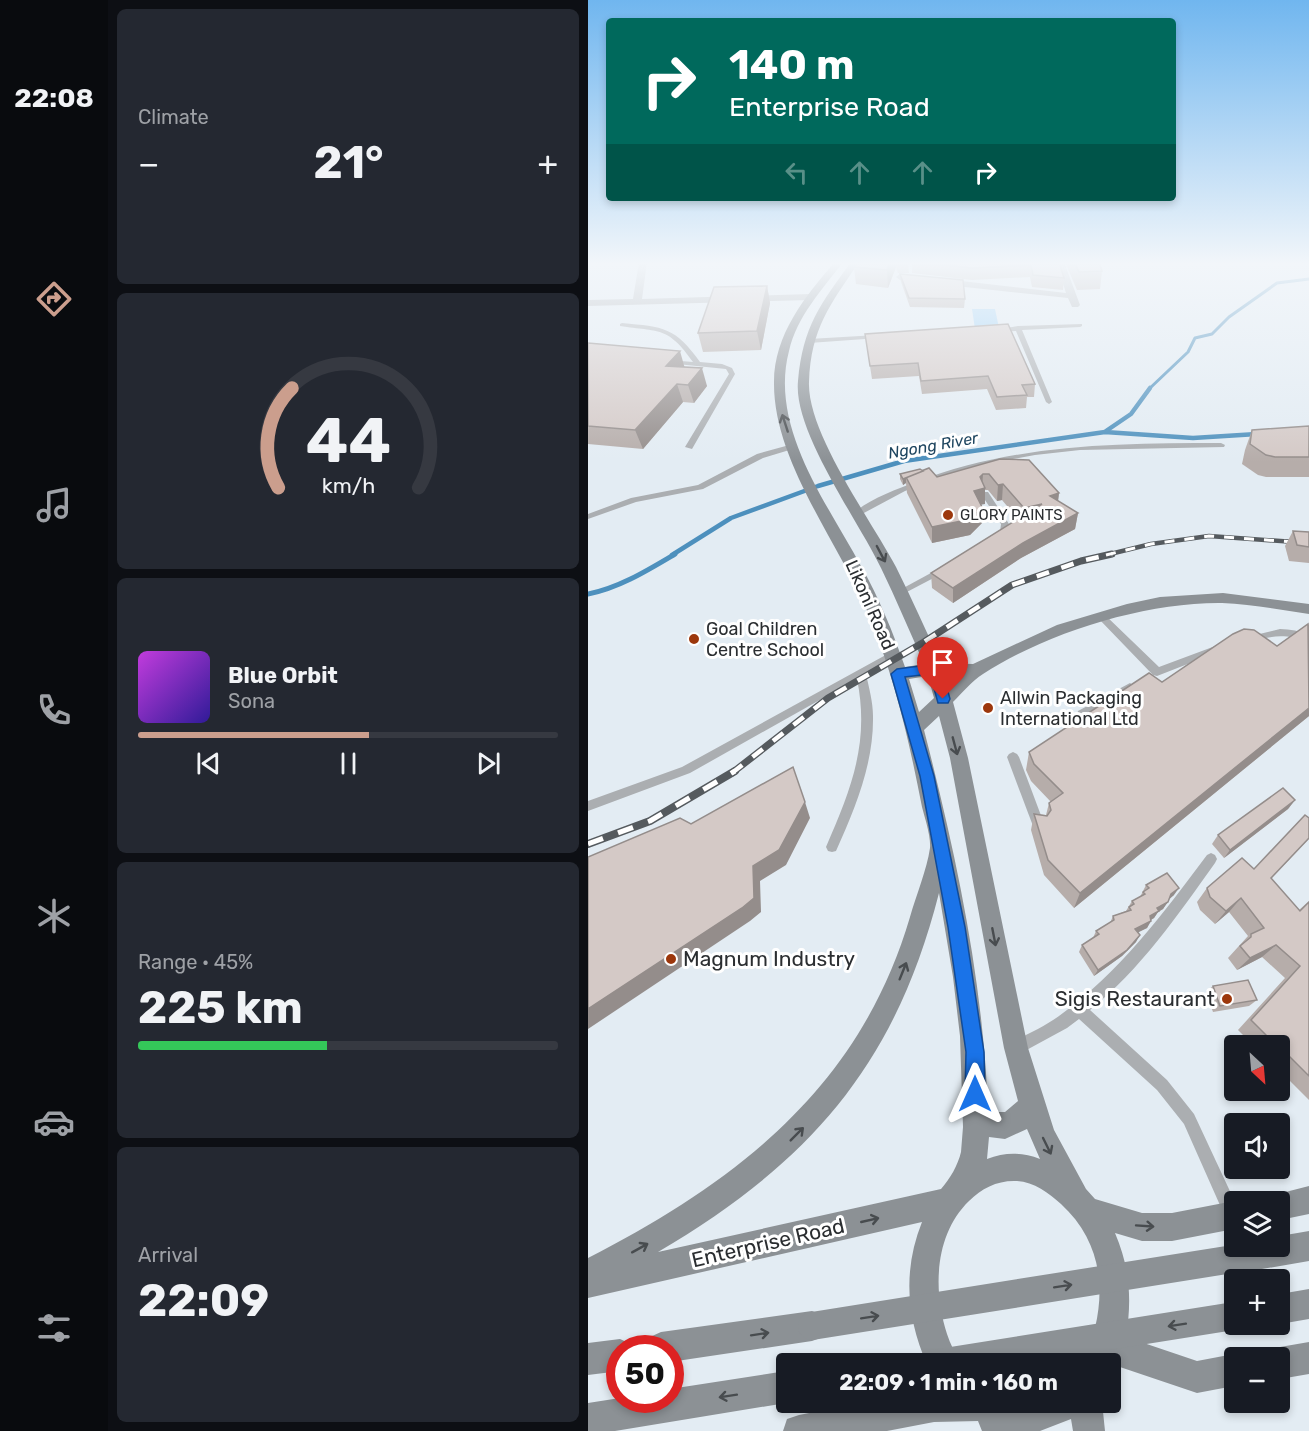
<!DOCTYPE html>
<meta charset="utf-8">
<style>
:root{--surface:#171b24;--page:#242831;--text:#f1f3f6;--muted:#9ea1a6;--line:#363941;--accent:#cb9e8d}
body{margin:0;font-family:Rubik,sans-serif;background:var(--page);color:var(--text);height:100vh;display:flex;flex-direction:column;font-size:22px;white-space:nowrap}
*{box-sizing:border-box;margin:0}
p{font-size:20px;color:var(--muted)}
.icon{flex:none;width:33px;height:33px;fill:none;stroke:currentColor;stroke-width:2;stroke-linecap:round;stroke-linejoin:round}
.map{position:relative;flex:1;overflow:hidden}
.drawer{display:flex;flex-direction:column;gap:9px;padding:9px;background:#0d0f14;width:480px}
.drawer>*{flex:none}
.hud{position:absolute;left:18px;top:18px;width:570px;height:183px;border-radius:6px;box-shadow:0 3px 9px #0003;background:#00695c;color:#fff;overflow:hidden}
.needle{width:39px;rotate:154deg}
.tools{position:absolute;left:636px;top:1035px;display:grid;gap:12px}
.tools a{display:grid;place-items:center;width:66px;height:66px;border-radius:6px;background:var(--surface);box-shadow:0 3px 9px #0003;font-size:30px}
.speed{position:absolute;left:18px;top:1335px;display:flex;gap:12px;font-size:30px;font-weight:700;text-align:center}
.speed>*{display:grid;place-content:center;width:78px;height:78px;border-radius:50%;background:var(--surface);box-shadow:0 3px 9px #0003;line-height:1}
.speed .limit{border:9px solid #d22;background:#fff;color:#111}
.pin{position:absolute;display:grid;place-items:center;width:51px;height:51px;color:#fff;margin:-62px -26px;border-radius:50% 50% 50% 0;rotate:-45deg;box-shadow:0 0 6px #0007}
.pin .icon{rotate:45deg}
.me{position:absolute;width:66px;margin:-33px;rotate:0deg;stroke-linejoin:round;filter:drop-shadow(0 0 4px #0008)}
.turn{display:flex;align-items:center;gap:21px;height:126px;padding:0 24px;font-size:27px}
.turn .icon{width:78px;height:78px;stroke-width:2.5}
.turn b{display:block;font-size:42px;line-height:51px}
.lanes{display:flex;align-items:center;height:57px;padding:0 24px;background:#0003;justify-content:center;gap:30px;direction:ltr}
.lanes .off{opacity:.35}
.big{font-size:45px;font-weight:700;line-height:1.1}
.drawer .tile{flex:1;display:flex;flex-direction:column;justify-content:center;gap:9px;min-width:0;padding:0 21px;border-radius:9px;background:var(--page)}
.drawer .dial{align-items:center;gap:0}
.dial svg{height:156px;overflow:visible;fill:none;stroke:var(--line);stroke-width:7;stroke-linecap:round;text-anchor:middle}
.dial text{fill:var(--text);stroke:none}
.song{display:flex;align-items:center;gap:18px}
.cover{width:72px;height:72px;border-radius:9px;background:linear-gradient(135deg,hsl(290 70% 55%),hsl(250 70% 35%))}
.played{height:6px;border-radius:3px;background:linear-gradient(90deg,var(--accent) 55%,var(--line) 55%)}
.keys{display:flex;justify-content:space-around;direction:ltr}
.heat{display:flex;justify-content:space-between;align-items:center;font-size:33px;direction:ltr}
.charge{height:9px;border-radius:4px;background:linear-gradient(90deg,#34c759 45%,var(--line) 0)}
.trip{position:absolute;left:188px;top:1353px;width:345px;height:60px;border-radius:6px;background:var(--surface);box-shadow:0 3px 9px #0003;font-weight:700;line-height:60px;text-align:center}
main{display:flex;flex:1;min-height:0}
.menu{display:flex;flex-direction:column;width:108px;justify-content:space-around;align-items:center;background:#090b0e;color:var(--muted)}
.menu .icon{width:42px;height:42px}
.menu .active{color:var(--accent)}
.menu b{font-size:27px;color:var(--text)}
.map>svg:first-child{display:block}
.green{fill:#9dd1f7}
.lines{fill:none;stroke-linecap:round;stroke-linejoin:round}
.stream-far2{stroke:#4d90bd;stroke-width:3}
.stream-far1{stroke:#4d90bd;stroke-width:4.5}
.stream{stroke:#4d90bd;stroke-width:5}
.lane{fill:#abaeb1;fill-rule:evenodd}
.street{fill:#abaeb1;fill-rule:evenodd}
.secondary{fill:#8c9195;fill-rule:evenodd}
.rail-far2-casing{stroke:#555a5e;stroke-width:4.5}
.rail-far1-casing{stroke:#555a5e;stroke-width:7}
.rail-casing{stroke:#555a5e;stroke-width:8}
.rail-far2{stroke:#fff;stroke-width:3;stroke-dasharray:10;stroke-linecap:butt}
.rail-far1{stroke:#fff;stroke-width:4.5;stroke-dasharray:13;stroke-linecap:butt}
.rail{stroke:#fff;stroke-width:5;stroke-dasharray:16;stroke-linecap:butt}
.secondary-bridge{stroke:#8c9195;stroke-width:28}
.wall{fill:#b6adaa}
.shaded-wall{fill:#948d8b}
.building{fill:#d4c9c6;stroke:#948d8b;stroke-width:1.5}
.oneway{stroke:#484c4f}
.route{fill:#1a73e8;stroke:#114b97;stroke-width:1.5}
.poi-dot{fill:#9c370c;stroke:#fff;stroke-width:2}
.labels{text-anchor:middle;stroke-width:6;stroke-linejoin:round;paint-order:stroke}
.far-poi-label{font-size:15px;fill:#2b2e31;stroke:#fff;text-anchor:start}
.far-water-label{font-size:16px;font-style:italic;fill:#1e455f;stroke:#fff}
.street-label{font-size:18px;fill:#2b2e31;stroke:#fff}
.poi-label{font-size:18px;fill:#2b2e31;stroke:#fff;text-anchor:start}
.near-poi-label{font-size:21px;fill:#2b2e31;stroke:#fff;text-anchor:start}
.near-street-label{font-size:21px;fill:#2b2e31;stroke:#fff}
</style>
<main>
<nav class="menu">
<b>22:08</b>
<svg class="icon active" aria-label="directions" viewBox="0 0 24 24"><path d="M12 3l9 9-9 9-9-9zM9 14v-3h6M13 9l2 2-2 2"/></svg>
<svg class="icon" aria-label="music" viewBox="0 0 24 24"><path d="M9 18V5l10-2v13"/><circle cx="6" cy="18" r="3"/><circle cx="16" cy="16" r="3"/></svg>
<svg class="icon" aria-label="phone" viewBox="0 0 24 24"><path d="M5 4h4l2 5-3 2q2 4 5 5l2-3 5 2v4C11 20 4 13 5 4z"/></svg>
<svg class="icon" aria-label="climate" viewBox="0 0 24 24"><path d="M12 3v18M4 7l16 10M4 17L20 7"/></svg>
<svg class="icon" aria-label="car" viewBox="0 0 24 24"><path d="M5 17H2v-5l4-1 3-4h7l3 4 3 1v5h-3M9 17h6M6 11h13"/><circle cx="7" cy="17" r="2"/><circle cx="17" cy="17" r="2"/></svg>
<svg class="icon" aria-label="filters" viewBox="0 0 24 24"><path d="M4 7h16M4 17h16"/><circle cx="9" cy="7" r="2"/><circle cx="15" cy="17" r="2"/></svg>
</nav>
<section class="drawer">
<div class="tile"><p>Climate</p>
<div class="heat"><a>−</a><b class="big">21°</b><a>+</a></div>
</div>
<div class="tile dial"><svg viewBox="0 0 100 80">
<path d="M14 69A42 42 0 1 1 86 69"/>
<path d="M14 69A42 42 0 0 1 21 18" stroke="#cb9e8d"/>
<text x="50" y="56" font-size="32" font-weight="700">44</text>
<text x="50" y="72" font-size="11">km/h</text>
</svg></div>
<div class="tile">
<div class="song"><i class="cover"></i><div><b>Blue Orbit</b><p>Sona</p></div></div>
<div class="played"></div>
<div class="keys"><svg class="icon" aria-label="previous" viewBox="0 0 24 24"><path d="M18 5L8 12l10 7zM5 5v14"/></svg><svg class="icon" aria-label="pause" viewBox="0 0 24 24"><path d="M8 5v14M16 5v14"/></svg><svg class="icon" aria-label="next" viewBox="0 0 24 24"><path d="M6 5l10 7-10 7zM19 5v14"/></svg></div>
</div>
<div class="tile"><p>Range · 45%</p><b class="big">225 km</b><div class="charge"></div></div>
<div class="tile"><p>Arrival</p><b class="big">22:09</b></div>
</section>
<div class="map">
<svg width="721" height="1431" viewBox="0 0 721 1431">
<rect width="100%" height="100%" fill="#e3ecf3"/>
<path class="green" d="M384,309H407L411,328L387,329Z"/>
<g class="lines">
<path class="stream-far2" d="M561,389L600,352L607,338L624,334L641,317L689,283L721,279"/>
<g class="stream-far1">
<path d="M518,431L543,414L562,388"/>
<path d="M84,555L143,518L230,486L316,461L517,432L605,438L669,434"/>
</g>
<path class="stream" d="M0,594C31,588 60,570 87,554"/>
<g class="lane">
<path d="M34,323C76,327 87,327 112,362L134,364L144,368L147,374L104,449L97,447L141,374L138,369L79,363L78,362L81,360L105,362C80,326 71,332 32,326V324Z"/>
<path d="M494,324V326L492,327L434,330L464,402L461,404L458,402L428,331L410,332L407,330L430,326Z"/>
<path d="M289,335L291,336V338L221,343L218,341L221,339Z"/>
<path d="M633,443L637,445L636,447L492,450L447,455L403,463L361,474L317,491L274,514H268L267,512C282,499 309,489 328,482C426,444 529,443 633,443Z"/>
<path d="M205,444H208V448L175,458L115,489L48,502L0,519V514L43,498L110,485L169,454Z"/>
<path d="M394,492H400L421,524L420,533L409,541L405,538L412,532L413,524L393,494Z"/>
<path d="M354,567L357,568V572L315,594H309L308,592Z"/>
<path d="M513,613L516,614L571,667L630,645L635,649L633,651L569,676L565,675L510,618L508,616Z"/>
<path d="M692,629C702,629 712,631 721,635V642C697,634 687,635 662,642L657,639L659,637Z"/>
<path d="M305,651L308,652L310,655L308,658L278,674C281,688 285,702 285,716C286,763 267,809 248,851L244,852L240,851L238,847C263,789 282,743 269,679L102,773L0,811V801L94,767Z"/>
<path d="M542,683L547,687L546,690L498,717H490L489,714L490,711Z"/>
<path d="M425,752L429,754L431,757L457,826L455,830L451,831L447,830L445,826L419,757L421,754Z"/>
<path d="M623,853L627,855L629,859L627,863C590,915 552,970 502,1010L579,1080L606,1114L647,1202L646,1223H645L639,1221L596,1124L569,1090L491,1019L479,1028L433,1053L428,1055L423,1053L421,1048L423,1043C439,1034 456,1027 471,1016C531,973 575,914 619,855Z"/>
</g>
<g class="street">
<path d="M51,262H59L54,299L222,294L227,297L222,300L0,306V300L45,299Z"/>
<path d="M468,262H476L492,305L490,307H484L480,298L312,280L308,277L312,274L478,293Z"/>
</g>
<g class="secondary">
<path d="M247,262H255C234,290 209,316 201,351C181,427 239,503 273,566C291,598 305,632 317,667L336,664C322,632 308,599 293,568C270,520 205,431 210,381C215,326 232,305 263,262H271C242,305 223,328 221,382C219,433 283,520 308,567C324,599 338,631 353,663L385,664L469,625L539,604L572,597L635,593L721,604V614C692,610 663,604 634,603C558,602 460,632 395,674C384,681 374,693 365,702L380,758L440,1048L466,1130L498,1189L507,1199L554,1213H584L646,1201L648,1202L646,1229L584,1241H554L527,1233C542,1268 544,1300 538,1337L609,1361L646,1354L654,1358H646V1386L609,1393L526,1365L522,1375V1364H495C519,1308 521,1248 473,1204C461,1193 446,1182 429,1181C410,1180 394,1188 381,1201C346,1235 345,1291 359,1334C362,1344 368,1354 372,1364H339C318,1317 315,1269 334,1222L0,1298V1258C151,1180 272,1087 322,917C328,896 339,869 342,848C343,836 337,819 334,807C321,740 306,675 280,613C250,541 185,461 186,382C186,335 217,296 247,262ZM340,676L346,698L331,712L321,679ZM357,676H370L360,685ZM351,716L362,758L416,1048L430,1101L417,1112H405L400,1109C395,980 368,854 336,730ZM351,893L365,977L372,1036L375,1127L373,1152C370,1165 362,1179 353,1189L70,1252C221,1163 307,1066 351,893ZM439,1129L452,1159C434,1152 417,1152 399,1159L401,1137L417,1139Z"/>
<path d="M721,1186V1214L692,1220V1202H680L682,1196Z"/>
<path d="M721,1231V1261L645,1274L635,1269L630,1259L635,1249L645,1244L646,1246H692V1236Z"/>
<path d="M721,1289V1319L692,1324V1294Z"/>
<path d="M224,1311L235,1315L239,1326L235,1337L224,1341L82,1362V1348H57L62,1337L73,1332Z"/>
<path d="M32,1339L43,1344L45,1348H32V1371L0,1375V1343Z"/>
<path d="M721,1342V1374L692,1379V1358H679L681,1352L692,1347Z"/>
<path d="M198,1371V1403L27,1431H0V1403L32,1398V1400H82V1389Z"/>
<path d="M277,1402H514L517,1431H485L483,1419L452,1431H394L390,1421L346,1422L299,1431H195L199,1419L211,1415Z"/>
</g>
<g class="rail-far2-casing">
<path id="rail-far2" d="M518,555L563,544L621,536L721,543"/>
</g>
<g class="rail-far1-casing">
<path id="rail-far1" d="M144,773L240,698L336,642L424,585L493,561L524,554"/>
</g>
<g class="rail-casing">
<path id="rail" d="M0,844L62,821L147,771"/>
</g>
<use href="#rail-far2" class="rail-far2"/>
<use href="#rail-far1" class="rail-far1"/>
<use href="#rail" class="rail"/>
<g class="secondary-bridge">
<path d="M224,1326L645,1259"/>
<path d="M344,1364L646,1316"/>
</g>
</g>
<g class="wall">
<path d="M270,262H471L476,278L475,290L444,287L442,277L384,280L324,273V263H322L320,264L321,273H310L308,267L300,288L268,284L266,267Z"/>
<path d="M477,262H511L514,271L512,289L489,290Z"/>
<path d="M312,274L377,299L376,308L322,307L313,282Z"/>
<path d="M179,286L182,303L173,350L115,352L110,333Z"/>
<path d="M277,334L447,384L446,397H439L438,408L408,410L399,389L334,394L331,376L284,379Z"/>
<path d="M0,343L97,367L119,386L106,403L95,402L55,449L0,444Z"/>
<path d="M721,426V477H678L670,475L654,464L657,450L664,430Z"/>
<path d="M412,459L471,493L470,501L490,513L487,529L433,558L365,603L344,588L343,573L430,519L414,500L409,501L400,490H397V504H393L394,507V523L382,535L344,543L319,493L318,483L315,485L312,479V474L335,471L349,477Z"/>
<path d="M705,531L721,532V563L701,561L697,546Z"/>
<path d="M721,624V716L486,908L456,875L443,830L446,814L458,815L461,803L463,802L443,781L438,770L441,752L689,646Z"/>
<path d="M707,800L700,809L636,858L624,844L630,835Z"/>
<path d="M721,818V839L683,879L711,910L721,901V1100L692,1071V1046H666L650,1030L697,978L674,957L649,970L640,958L660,936L641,912L627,924L612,910L609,902L619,888L666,869Z"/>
<path d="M558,885L586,895L581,899L575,909L570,912L566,918L563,920L559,928L550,932L548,942L534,956L506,976L491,952L494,945L505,938L508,931L522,923L525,916L538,911L544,901L552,897Z"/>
<path d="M625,986L669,1000L661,1006L625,1012L618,992Z"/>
</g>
<g class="shaded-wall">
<path d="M302,262H307L308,267L300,288L299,270Z"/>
<path d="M179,286L182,303L173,350L169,331Z"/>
<path d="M92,351L97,369L78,366Z"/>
<path d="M114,368L119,386L106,403L100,385Z"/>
<path d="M89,384L95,402L55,449L47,430Z"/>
<path d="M395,474L394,489L397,488V504L386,506V491L392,477Z"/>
<path d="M318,478V483L315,485V479Z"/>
<path d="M415,484L414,500L409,501L410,485Z"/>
<path d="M471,493L469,509L462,496Z"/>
<path d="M454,504L434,524L436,508Z"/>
<path d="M394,507V523L382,535L344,543V527Z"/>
<path d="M490,513L487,529L433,558L365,603V588L435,543Z"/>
<path d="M721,708V716L486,908L492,893Z"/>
<path d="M707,800L700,809L636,858L642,850Z"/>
<path d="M217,802L222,818L198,865L172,881L173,912L162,921L0,1029V1009L165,866Z"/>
<path d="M591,888L586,895L579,901L583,894Z"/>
<path d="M653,898L641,912L627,924L638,911Z"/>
<path d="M580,902L575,909L570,912L566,918L557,923L569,908Z"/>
<path d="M563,921L559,928L543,936L547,929Z"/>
<path d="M552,935L548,942L534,956L506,976L510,970Z"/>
<path d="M688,945L674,957L649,970L662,958Z"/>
</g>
<g class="building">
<path d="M270,262H302L299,270L266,267Z"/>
<path d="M331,262H471L476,278L445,275L443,265L384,268Z"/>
<path d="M486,262H511L514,271L491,272Z"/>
<path d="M312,274L375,280L377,299L321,298Z"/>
<path d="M179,286L169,331L110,333L126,287Z"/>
<path d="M420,324L447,384L434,385L439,395L409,397L400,376L333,381L330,363L282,366L277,334Z"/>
<path d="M0,343L92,351L78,366L114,368L100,385L89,384L47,430L0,426Z"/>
<path d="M721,426V457H687L678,455L662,444L664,430Z"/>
<path d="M412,459L441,460L471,493L462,496L490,513L435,543L365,588L343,573L454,504L436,508L415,484L410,485L401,474H395L392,477L397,488L386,491L394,507L383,519L344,527L318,477L341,468L349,477Z"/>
<path d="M332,469L335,471L315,479L312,474Z"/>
<path d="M705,531L721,532V547L709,545Z"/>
<path d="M720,624L721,708L492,893L460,860L446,814L459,816L463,810L461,803L475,793L446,764L441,752L561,673L574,682L645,634L656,629L666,630L689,646Z"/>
<path d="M205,767L217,802L191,850L165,866L166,898L154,908L0,1009V857L92,818L103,824Z"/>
<path d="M695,788L707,800L642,850L630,835Z"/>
<path d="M717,815L721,818V838L683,878L712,911L721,902V1076L692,1047V1046H689L663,1020L712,966L688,945L662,958L652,946L663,937V934L676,928L653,898L638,911L622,897L619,888L654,858L666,869Z"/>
<path d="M579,873L591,888L583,894L580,902L569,908L571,911L562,916L563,921L547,929L552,935L539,950L510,970L494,945L511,934L508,931L526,920L525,916L543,910L541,907L546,904L544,901L557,894L555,892L561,888L558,885Z"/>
<path d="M660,980L669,1000L632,1006L625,986Z"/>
</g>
<defs><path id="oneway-shaft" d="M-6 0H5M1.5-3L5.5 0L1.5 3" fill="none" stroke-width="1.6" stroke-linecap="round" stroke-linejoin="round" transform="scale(1.5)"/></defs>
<g class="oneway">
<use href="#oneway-shaft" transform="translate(197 423) rotate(-108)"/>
<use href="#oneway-shaft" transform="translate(293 554) rotate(62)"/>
<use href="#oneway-shaft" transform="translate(367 746) rotate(75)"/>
<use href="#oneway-shaft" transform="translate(406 937) rotate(79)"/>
<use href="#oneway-shaft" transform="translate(315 971) rotate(-68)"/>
<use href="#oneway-shaft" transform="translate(209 1134) rotate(-45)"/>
<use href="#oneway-shaft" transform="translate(459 1146) rotate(64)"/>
<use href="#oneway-shaft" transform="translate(282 1220) rotate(-13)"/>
<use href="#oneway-shaft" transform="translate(557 1226) rotate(4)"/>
<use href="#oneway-shaft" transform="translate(52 1248) rotate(-29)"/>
<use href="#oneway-shaft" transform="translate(475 1286) rotate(-9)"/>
<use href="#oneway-shaft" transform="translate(282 1317) rotate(-9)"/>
<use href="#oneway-shaft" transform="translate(589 1325) rotate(171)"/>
<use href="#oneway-shaft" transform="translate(172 1334) rotate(-9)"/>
<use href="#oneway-shaft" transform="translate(140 1396) rotate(171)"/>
</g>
<linearGradient id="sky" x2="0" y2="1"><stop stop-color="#70b6ef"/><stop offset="0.57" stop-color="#f2f6fa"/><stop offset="1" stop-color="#f2f6fa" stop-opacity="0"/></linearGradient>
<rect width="721" height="462" fill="url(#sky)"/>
<path class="route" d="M347,664L354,669L362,699L360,703H350L342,674L317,677L346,776L377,927L396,1052L397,1094L394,1101L387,1104L380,1101L377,1094L378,1052L360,927L332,776L303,674L309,669Z"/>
<g class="poi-dot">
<circle cx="360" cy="515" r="6"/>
<circle cx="106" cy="639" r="6"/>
<circle cx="400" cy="708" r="6"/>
<circle cx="83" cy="959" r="6"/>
<circle cx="639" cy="999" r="6"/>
</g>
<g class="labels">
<g class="far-poi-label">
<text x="372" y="520">GLORY PAINTS</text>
</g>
<g class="far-water-label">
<text transform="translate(345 445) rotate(-10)" y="6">Ngong River</text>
</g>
<g class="street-label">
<text transform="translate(282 605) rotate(66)" y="6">Likoni Road</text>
</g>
<g class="poi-label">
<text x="118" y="635">Goal Children<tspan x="118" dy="21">Centre School</tspan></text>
<text x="412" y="704">Allwin Packaging<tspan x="412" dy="21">International Ltd</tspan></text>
</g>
<g class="near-poi-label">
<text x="95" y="966">Magnum Industry</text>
<text x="627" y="1006" text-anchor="end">Sigis Restaurant</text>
</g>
<g class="near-street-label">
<text transform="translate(180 1243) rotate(-13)" y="7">Enterprise Road</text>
</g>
</g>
</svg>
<div class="tools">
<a><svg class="needle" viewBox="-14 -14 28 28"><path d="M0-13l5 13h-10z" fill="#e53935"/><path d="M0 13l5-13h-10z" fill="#9ea1a6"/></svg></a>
<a><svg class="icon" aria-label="sound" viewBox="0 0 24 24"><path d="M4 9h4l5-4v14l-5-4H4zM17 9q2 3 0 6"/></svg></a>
<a><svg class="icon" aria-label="layers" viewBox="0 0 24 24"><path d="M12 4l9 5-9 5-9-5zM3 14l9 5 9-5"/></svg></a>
<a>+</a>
<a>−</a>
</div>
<div class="speed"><div class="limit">50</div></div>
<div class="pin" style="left:355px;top:699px;background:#d93025"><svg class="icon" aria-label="arrive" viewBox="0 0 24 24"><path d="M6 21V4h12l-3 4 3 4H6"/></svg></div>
<svg class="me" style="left:387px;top:1094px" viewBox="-20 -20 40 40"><path d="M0-17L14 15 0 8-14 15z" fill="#1a73e8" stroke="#fff" stroke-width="4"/></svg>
<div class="trip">22:09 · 1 min · 160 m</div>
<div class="hud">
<div class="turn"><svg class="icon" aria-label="right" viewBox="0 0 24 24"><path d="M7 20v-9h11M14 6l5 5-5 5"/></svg><div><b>140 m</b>Enterprise Road</div></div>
<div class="lanes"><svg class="icon off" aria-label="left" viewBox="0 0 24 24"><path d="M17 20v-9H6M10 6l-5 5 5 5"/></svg><svg class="icon off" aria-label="ahead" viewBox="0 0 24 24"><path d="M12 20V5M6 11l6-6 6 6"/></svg><svg class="icon off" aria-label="ahead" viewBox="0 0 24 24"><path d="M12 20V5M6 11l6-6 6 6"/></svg><svg class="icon" aria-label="right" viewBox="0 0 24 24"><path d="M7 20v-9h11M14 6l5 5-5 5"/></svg></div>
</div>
</div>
</main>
